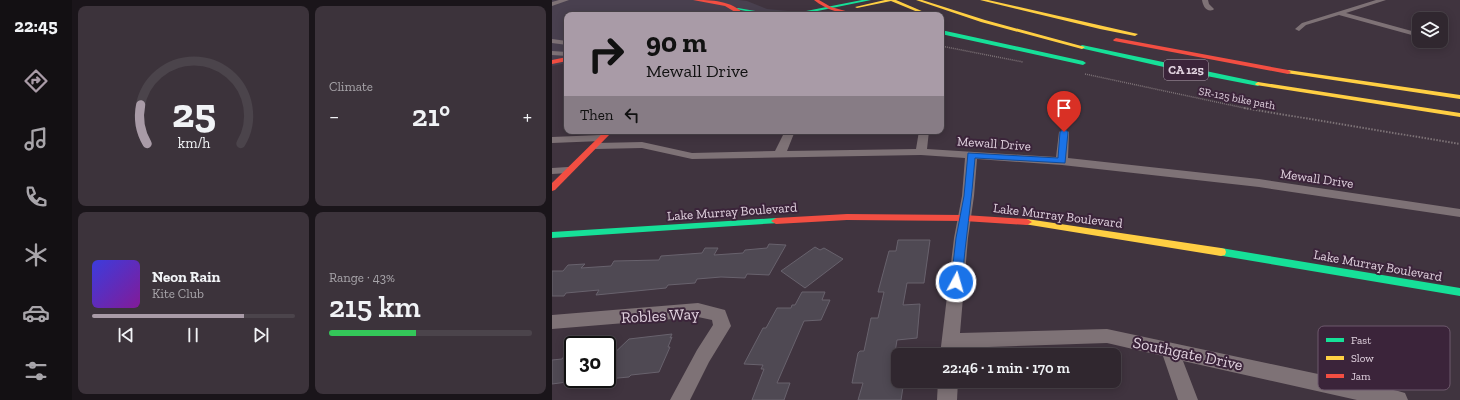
<!DOCTYPE html>
<meta charset="utf-8">
<style>
:root{--surface:#30272f;--page:#3c333b;--text:#f1f3f6;--muted:#a8a5aa;--line:#4b444b;--accent:#a99ba7}
body{margin:0;font-family:"Zilla Slab",serif;background:var(--page);color:var(--text);height:100vh;display:flex;flex-direction:column;font-size:15px;white-space:nowrap}
*{box-sizing:border-box;margin:0}
p{font-size:13px;color:var(--muted)}
.icon{flex:none;width:22px;height:22px;fill:none;stroke:currentColor;stroke-width:2;stroke-linecap:round;stroke-linejoin:round}
.map{position:relative;flex:1;overflow:hidden}
.panel{display:flex;flex-direction:column;gap:6px;padding:6px;background:#1a151a;width:480px}
.panel>*{flex:none}
.guide{position:absolute;left:12px;top:12px;width:380px;height:122px;border-radius:8px;box-shadow:0 2px 10px #0003,0 0 0 1px var(--line);background:#a99ba7;color:#111;overflow:hidden}
.buttons{position:absolute;left:860px;top:12px;display:grid;gap:8px}
.buttons a{display:grid;place-items:center;width:36px;height:36px;border-radius:8px;background:var(--surface);box-shadow:0 2px 10px #0003,0 0 0 1px var(--line);font-size:20px}
.speed{position:absolute;left:12px;top:336px;display:flex;gap:8px;font-size:20px;font-weight:700;text-align:center}
.speed>*{display:grid;place-content:center;width:52px;height:52px;border-radius:50%;background:var(--surface);box-shadow:0 2px 10px #0003,0 0 0 1px var(--line);line-height:1}
.speed .limit{border:2px solid #111;border-radius:6px;background:#fff;color:#111}
.pin{position:absolute;display:grid;place-items:center;width:34px;height:34px;color:#fff;margin:-41px -17px;border-radius:50% 50% 50% 0;rotate:-45deg;box-shadow:0 0 4px #0007}
.pin .icon{rotate:45deg}
.me{position:absolute;width:44px;margin:-22px;rotate:6deg;stroke-linejoin:round;filter:drop-shadow(0 0 3px #0008)}
.turn{display:flex;align-items:center;gap:14px;height:84px;padding:0 16px;font-size:18px}
.turn .icon{width:52px;height:52px;stroke-width:2.5}
.turn b{display:block;font-size:28px;line-height:34px}
.then{display:flex;align-items:center;height:38px;padding:0 16px;background:#0003;gap:8px;font-size:15px}
.big{font-size:30px;font-weight:600;line-height:1.1}
.panel .widget{flex:1;display:flex;flex-direction:column;justify-content:center;gap:6px;min-width:0;padding:0 14px;border-radius:8px;background:var(--page)}
.panel .dial{align-items:center;gap:0}
.dial svg{height:104px;overflow:visible;fill:none;stroke:var(--line);stroke-width:7;stroke-linecap:round;text-anchor:middle}
.dial text{fill:var(--text);stroke:none}
.song{display:flex;align-items:center;gap:12px}
.cover{width:48px;height:48px;border-radius:6px;background:linear-gradient(135deg,hsl(240 70% 55%),hsl(290 70% 35%))}
.played{height:4px;border-radius:2px;background:linear-gradient(90deg,var(--accent) 75%,var(--line) 75%)}
.keys{display:flex;justify-content:space-around;direction:ltr}
.heat{display:flex;justify-content:space-between;align-items:center;font-size:22px;direction:ltr}
.charge{height:6px;border-radius:3px;background:linear-gradient(90deg,#34c759 43%,var(--line) 0)}
.panel .tiles{flex:1;display:grid;gap:6px;grid-template-columns:repeat(2,1fr)}
.trip{position:absolute;left:339px;top:348px;width:230px;height:40px;border-radius:8px;background:var(--surface);box-shadow:0 2px 10px #0003,0 0 0 1px var(--line);font-weight:600;line-height:40px;text-align:center}
main{display:flex;flex:1;min-height:0}
.dock{display:flex;flex-direction:column;width:72px;justify-content:space-around;align-items:center;background:#131013;color:var(--muted)}
.dock .icon{width:28px;height:28px}
.dock .selected{color:var(--accent)}
.dock b{font-size:18px;color:var(--text)}
.map>svg:first-child{display:block}
.education{fill:#49404f}
.building{fill:#4f4953;stroke:#68626d}
.lines{fill:none;stroke-linecap:round;stroke-linejoin:round}
.path-far1{stroke:#7d7377;stroke-width:1.5;stroke-dasharray:1 1;stroke-linecap:butt}
.path{stroke:#7d7377;stroke-width:2;stroke-dasharray:1.5 1.5;stroke-linecap:butt}
.lane{stroke:#7e7276;stroke-width:6}
.street{fill:#7e7276;fill-rule:evenodd}
.fast{fill:#16e098;fill-rule:evenodd}
.slow{fill:#ffcf43;fill-rule:evenodd}
.jam{fill:#f24e42;fill-rule:evenodd}
.route{fill:#1a73e8;stroke:#114b97}
.labels{text-anchor:middle;stroke-width:4;stroke-linejoin:round;paint-order:stroke}
.far-street-label{font-size:11px;fill:#e1d2df;stroke:#3b243a}
.shield{fill:#3b243a;stroke:#af9eae;stroke-width:1}
.shield-label{font-size:12px;font-weight:bold;fill:#e1d2df}
.street-label{font-size:13px;fill:#e1d2df;stroke:#3b243a}
.near-street-label{font-size:16px;fill:#e1d2df;stroke:#3b243a}
.key{fill:#3b243a;stroke:#6d586c;stroke-width:1}
.key-label{font-size:11px;fill:#e1d2df}
</style>
<main>
<nav class="dock">
<b>22:45</b>
<svg class="icon selected" aria-label="directions" viewBox="0 0 24 24"><path d="M12 3l9 9-9 9-9-9zM9 14v-3h6M13 9l2 2-2 2"/></svg>
<svg class="icon" aria-label="music" viewBox="0 0 24 24"><path d="M9 18V5l10-2v13"/><circle cx="6" cy="18" r="3"/><circle cx="16" cy="16" r="3"/></svg>
<svg class="icon" aria-label="phone" viewBox="0 0 24 24"><path d="M5 4h4l2 5-3 2q2 4 5 5l2-3 5 2v4C11 20 4 13 5 4z"/></svg>
<svg class="icon" aria-label="climate" viewBox="0 0 24 24"><path d="M12 3v18M4 7l16 10M4 17L20 7"/></svg>
<svg class="icon" aria-label="car" viewBox="0 0 24 24"><path d="M5 17H2v-5l4-1 3-4h7l3 4 3 1v5h-3M9 17h6M6 11h13"/><circle cx="7" cy="17" r="2"/><circle cx="17" cy="17" r="2"/></svg>
<svg class="icon" aria-label="filters" viewBox="0 0 24 24"><path d="M4 7h16M4 17h16"/><circle cx="9" cy="7" r="2"/><circle cx="15" cy="17" r="2"/></svg>
</nav>
<section class="panel">
<div class="tiles">
<div class="widget dial"><svg viewBox="0 0 100 80">
<path d="M14 69A42 42 0 1 1 86 69"/>
<path d="M14 69A42 42 0 0 1 9 39" stroke="#a99ba7"/>
<text x="50" y="56" font-size="32" font-weight="700">25</text>
<text x="50" y="72" font-size="11">km/h</text>
</svg></div>
<div class="widget"><p>Climate</p>
<div class="heat"><a>−</a><b class="big">21°</b><a>+</a></div>
</div>
<div class="widget">
<div class="song"><i class="cover"></i><div><b>Neon Rain</b><p>Kite Club</p></div></div>
<div class="played"></div>
<div class="keys"><svg class="icon" aria-label="previous" viewBox="0 0 24 24"><path d="M18 5L8 12l10 7zM5 5v14"/></svg><svg class="icon" aria-label="pause" viewBox="0 0 24 24"><path d="M8 5v14M16 5v14"/></svg><svg class="icon" aria-label="next" viewBox="0 0 24 24"><path d="M6 5l10 7-10 7zM19 5v14"/></svg></div>
</div>
<div class="widget"><p>Range · 43%</p><b class="big">215 km</b><div class="charge"></div></div>
</div>
</section>
<div class="map">
<svg width="908" height="400" viewBox="0 0 908 400">
<rect width="100%" height="100%" fill="#40343f"/>
<path class="education" d="M0,0H187L195,1L215,9L236,11L246,15H15V63L0,66Z"/>
<g class="building">
<path d="M346,240H378L372,283H355L351,305L368,304L365,338L345,340L341,365L346,364V381H352L349,400H306L311,383H300L306,353L308,351H312L319,318H326L332,292H326L337,251H344Z"/>
<path d="M217,244L234,245L217,275L195,274L193,278L169,277L145,279L143,283L116,285L114,288L44,295L47,290L14,293L12,296H0V271H11L16,265L33,264L29,268L59,266L62,261L107,260L109,256L150,253L153,248H166L162,255L191,253L193,250L215,248Z"/>
<path d="M263,247L268,250L272,248L291,259L253,288L229,271Z"/>
<path d="M250,292H273L270,300H278L269,320L252,321L225,383H238L232,400H200L212,369H209L211,365L192,364L211,328H214L225,308H239L240,305H243Z"/>
<path d="M120,334L118,338L120,337L116,347H118L107,372L79,375L77,377L55,379V360L77,339Z"/>
<path d="M21,344V374L15,382L0,384V360L10,359Z"/>
</g>
<g class="lines">
<g class="path-far1">
<path d="M389,46L471,62"/>
<path d="M533,74L697,109"/>
</g>
<path class="path" d="M692,108L908,144"/>
<g class="lane">
<path d="M0,140L49,138"/>
<path d="M0,171L16,170"/>
</g>
<g class="street">
<path d="M7,0H17L0,6V2Z"/>
<path d="M650,0H656L657,4L662,9L661,10C654,12 651,6 650,0Z"/>
<path d="M824,0H834L794,13L867,33V37L787,15L754,25L747,31L743,29L750,23Z"/>
<path d="M0,39L15,41V45L0,43Z"/>
<path d="M0,51L15,52V56L0,55Z"/>
<path d="M512,129L517,132L516,158L707,179L908,209V217L707,187L510,165L425,159L422,196L416,238L408,333L555,329L846,391L853,393L856,400H805L631,361L646,400H626L611,356L555,343L407,348L406,355H388L402,238L410,196L413,158L369,155L140,159L90,148L44,149L38,146L44,143L90,142L140,153L223,151L233,131H243L235,151L364,149L367,131H377L375,149L504,157L507,132Z"/>
<path d="M146,303L173,310L179,326L157,362L138,400H118L145,350L161,325L160,320L146,317L0,329V315Z"/>
<path d="M386,381H406L405,400H385Z"/>
</g>
<g class="fast">
<path d="M310,0H319L246,15H213L184,9L186,8L215,13L239,14Z"/>
<path d="M389,30L531,61L534,63L531,65L389,34Z"/>
<path d="M530,45L706,82L709,84L706,86L634,72L528,48L527,47Z"/>
<path d="M224,218L227,219L229,221L227,223L0,238V232Z"/>
<path d="M669,248L908,288V296L665,255L664,252L665,249Z"/>
</g>
<g class="slow">
<path d="M333,0H344L379,15H373L339,1L305,8L303,7Z"/>
<path d="M364,0H370L433,20L533,47L530,49L429,22Z"/>
<path d="M428,0H436L586,34L583,36L548,29Z"/>
<path d="M736,70L908,95V99L734,73L733,72Z"/>
<path d="M706,82L908,113V117L704,85L703,84Z"/>
<path d="M475,219L669,248L673,249L674,252L673,255L669,256L472,224L470,222Z"/>
</g>
<g class="jam">
<path d="M141,0C160,0 179,0 193,15H188L173,6Z"/>
<path d="M262,0H267L279,7L308,15C292,15 274,10 262,0Z"/>
<path d="M564,38L736,70L739,72L736,74L562,41L561,40Z"/>
<path d="M15,57V61L0,64V60Z"/>
<path d="M53,131H61L3,190L0,191V183Z"/>
<path d="M295,214L412,215L475,219L480,222L475,225L412,221L295,220L224,224L219,221L224,218Z"/>
</g>
</g>
<path class="route" d="M512,129L516,132L513,163L423,158C420,200 413,241 410,282L408,285L404,286L400,285L399,282L404,238L412,196L416,153L506,158L508,132Z"/>
<g class="labels">
<g class="far-street-label">
<text transform="translate(685 98) rotate(11)" y="4">SR-125 bike path</text>
</g>
<rect class="shield" x="612" y="60" width="44" height="20" rx="3"/>
<g class="shield-label">
<text x="634" y="74">CA 125</text>
</g>
<g class="street-label">
<text transform="translate(442 143) rotate(4)" y="5">Mewall Drive</text>
<text transform="translate(765 178) rotate(8)" y="5">Mewall Drive</text>
<text transform="translate(180 211) rotate(-4)" y="5">Lake Murray Boulevard</text>
<text transform="translate(506 215) rotate(7)" y="5">Lake Murray Boulevard</text>
<text transform="translate(826 265) rotate(10)" y="5">Lake Murray Boulevard</text>
</g>
<g class="near-street-label">
<text transform="translate(108 315) rotate(-3)" y="6">Robles Way</text>
<text transform="translate(636 353) rotate(12)" y="6">Southgate Drive</text>
</g>
</g>
<rect x="766" y="326" width="132" height="64" rx="6" class="key"/>
<rect x="774" y="338" width="18" height="4" fill="#16e098"/>
<rect x="774" y="356" width="18" height="4" fill="#ffcf43"/>
<rect x="774" y="374" width="18" height="4" fill="#f24e42"/>
<g class="key-label">
<text x="799" y="344">Fast</text>
<text x="799" y="362">Slow</text>
<text x="799" y="380">Jam</text>
</g>
</svg>
<div class="buttons">
<a><svg class="icon" aria-label="layers" viewBox="0 0 24 24"><path d="M12 4l9 5-9 5-9-5zM3 14l9 5 9-5"/></svg></a>
</div>
<div class="speed"><div class="limit">30</div></div>
<div class="pin" style="left:512px;top:132px;background:#d93025"><svg class="icon" aria-label="arrive" viewBox="0 0 24 24"><path d="M6 21V4h12l-3 4 3 4H6"/></svg></div>
<svg class="me" style="left:404px;top:282px" viewBox="-20 -20 40 40"><circle r="17" fill="#1a73e8" stroke="#fff" stroke-width="3"/><path d="M0-11L8 9 0 5-8 9z" fill="#fff"/></svg>
<div class="trip">22:46 · 1 min · 170 m</div>
<div class="guide">
<div class="turn"><svg class="icon" aria-label="right" viewBox="0 0 24 24"><path d="M7 20v-9h11M14 6l5 5-5 5"/></svg><div><b>90 m</b>Mewall Drive</div></div>
<div class="then">Then<svg class="icon" aria-label="left" viewBox="0 0 24 24"><path d="M17 20v-9H6M10 6l-5 5 5 5"/></svg></div>
</div>
</div>
</main>
